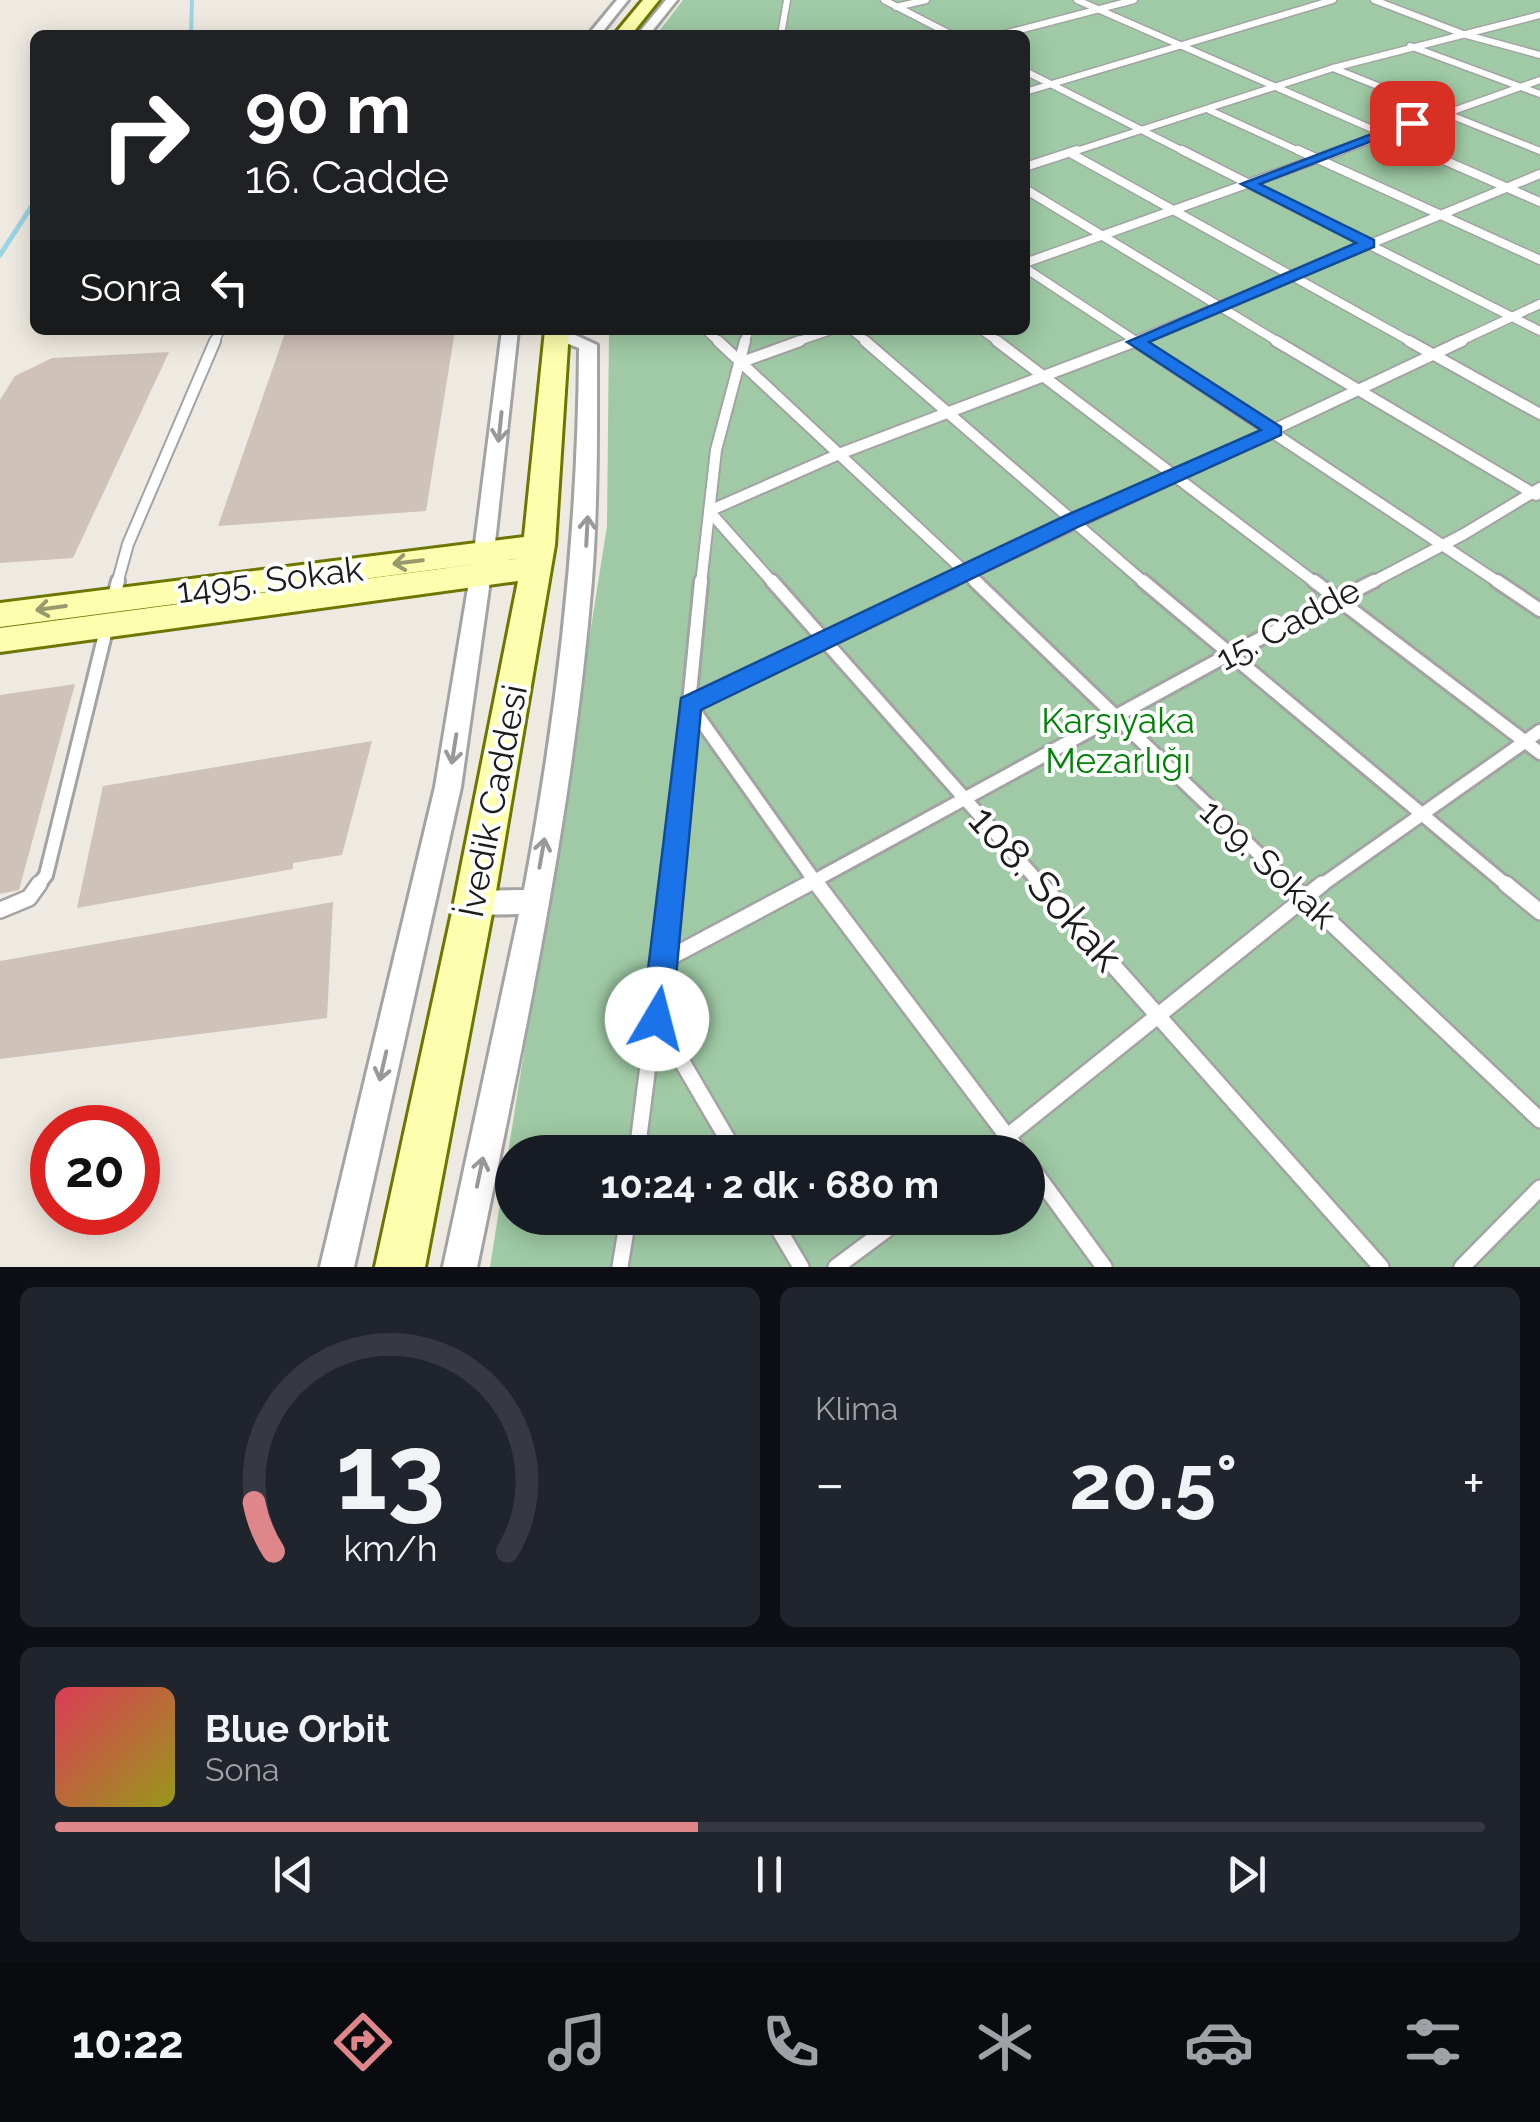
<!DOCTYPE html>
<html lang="tr">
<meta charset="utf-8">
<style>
:root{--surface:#171b24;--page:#20242c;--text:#f1f3f6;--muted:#9ea1a6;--line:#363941;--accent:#df868a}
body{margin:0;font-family:Raleway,sans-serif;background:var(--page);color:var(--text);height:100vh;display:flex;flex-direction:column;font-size:38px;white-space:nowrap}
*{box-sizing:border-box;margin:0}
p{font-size:32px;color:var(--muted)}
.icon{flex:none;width:55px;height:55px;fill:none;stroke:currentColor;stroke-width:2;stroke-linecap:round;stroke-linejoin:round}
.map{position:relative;height:1267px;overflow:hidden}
.panel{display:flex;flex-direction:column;gap:20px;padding:20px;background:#0d0f14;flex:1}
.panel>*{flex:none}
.top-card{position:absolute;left:30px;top:30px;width:1000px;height:305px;border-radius:15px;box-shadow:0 5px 25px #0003;background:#202124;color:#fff;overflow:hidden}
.speed{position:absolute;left:30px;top:1105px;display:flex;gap:20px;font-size:50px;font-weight:700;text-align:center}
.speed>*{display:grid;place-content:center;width:130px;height:130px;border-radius:50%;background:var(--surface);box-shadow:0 5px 25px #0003;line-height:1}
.speed .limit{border:15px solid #d22;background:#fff;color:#111}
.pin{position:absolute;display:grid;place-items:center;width:85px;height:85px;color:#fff;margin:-42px;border-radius:20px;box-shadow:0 5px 15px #0006}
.me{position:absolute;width:110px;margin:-55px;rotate:8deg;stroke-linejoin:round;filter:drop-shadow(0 0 8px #0008)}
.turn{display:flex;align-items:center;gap:35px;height:210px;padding:0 50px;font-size:45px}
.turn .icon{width:130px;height:130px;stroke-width:2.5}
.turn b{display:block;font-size:70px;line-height:85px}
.then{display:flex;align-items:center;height:95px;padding:0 50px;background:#0003;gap:20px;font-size:38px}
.big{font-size:75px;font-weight:700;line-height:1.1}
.panel .card{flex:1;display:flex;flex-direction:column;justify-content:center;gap:15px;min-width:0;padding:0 35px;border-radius:15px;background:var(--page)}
.panel .dial{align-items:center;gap:0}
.dial svg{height:260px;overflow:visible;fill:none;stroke:var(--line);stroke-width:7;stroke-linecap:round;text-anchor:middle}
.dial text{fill:var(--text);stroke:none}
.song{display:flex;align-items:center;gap:30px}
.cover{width:120px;height:120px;border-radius:15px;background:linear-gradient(135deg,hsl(350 70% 55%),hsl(60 70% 35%))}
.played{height:10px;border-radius:5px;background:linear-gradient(90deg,var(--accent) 45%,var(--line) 45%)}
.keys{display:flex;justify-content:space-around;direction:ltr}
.heat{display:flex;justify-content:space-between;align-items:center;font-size:55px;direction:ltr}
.panel .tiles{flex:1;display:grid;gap:20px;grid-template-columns:1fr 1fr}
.card:last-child{grid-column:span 2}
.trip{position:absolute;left:495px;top:1135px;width:550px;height:100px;border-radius:50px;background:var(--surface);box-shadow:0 5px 25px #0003;font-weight:700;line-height:100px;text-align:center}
.tabs{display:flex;height:160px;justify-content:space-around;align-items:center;background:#090b0e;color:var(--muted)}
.tabs .icon{width:70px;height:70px}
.tabs .active{color:var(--accent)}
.tabs b{font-size:45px;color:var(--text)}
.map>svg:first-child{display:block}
.cemetery{fill:#9fcaa5;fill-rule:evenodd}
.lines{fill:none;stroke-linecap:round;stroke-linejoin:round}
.stream-far1{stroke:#9cd4e1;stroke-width:4}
.stream{stroke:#9cd4e1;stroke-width:5}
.building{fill:#cfc2b9}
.service-far4-casing{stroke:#a3a3a3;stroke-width:9}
.service-far3-casing{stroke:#a3a3a3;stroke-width:11}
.service-far2-casing{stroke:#a3a3a3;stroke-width:14}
.service-far1-casing{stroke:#a3a3a3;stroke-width:18}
.service-casing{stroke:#a3a3a3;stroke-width:20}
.minor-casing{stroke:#a3a3a3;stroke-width:6}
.secondary-casing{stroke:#6d7600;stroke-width:6}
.service-far4{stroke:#fff;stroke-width:6}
.service-far3{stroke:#fff;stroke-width:8}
.service-far2{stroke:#fff;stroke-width:10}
.service-far1{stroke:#fff;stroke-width:12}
.service{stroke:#fff;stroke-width:15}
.minor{fill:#fff;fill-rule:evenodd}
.secondary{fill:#fdffae;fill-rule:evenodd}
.oneway{stroke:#999}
.oneway2{stroke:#98996c}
.route{fill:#1a73e8;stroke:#114b97;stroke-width:2.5}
.labels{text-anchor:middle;stroke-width:8;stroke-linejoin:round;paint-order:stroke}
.street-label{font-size:35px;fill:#1c1c1c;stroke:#fff}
.park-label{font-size:35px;fill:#018308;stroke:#fff}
.near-street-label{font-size:42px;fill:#1c1c1c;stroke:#fff}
</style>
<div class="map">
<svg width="1540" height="1267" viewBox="0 0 1540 1267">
<rect width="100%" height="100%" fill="#efeae1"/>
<path class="cemetery" d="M683,0H1540V1267H490L607,526L609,330H1025V35H656ZM512,1152H1028V1218H512Z"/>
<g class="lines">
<path class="stream-far1" d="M191,35L192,0"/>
<path class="stream" d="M0,255L35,201"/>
</g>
<g class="building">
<path d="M286,330H455L426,511L218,526Z"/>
<path d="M169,352L73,558L0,563V400L15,376L52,358Z"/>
<path d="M75,684L19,890L0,894V695Z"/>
<path d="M372,741L342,855L293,863V869L77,908L103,786Z"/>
<path d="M333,902L327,1018L0,1059V961Z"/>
</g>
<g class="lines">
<g class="service-far4-casing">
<g id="service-far4">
<path d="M884,0L952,35"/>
<path d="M1077,0L1427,153"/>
<path d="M1374,0L1463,34L1540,55"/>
<path d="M896,7L926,0"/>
<path d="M781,35L787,0"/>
<path d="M1000,35L1134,0"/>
<path d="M1410,46L1540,94"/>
<path d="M1333,68L1540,151"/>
<path d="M1025,71L1187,153"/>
<path d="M1025,92L1333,0"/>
<path d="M1209,110L1303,153"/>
<path d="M1070,153L1333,68L1540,15"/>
<path d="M1335,153L1540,80"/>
</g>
</g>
<g class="service-far3-casing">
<g id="service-far3">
<path d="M1182,150L1540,331"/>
<path d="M1298,150L1540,260"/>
<path d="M1421,150L1540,202"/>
<path d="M1072,154L1413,343"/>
<path d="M1025,167L1077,150"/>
<path d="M1025,189L1280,343"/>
<path d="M1025,263L1342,150"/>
<path d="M1025,268L1139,343"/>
<path d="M706,330L720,343"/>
<path d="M852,330L868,343"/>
<path d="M982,330L1000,343"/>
<path d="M214,343L220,330"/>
<path d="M744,343L749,330"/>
<path d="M793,343L831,330"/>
<path d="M1130,343L1540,174"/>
<path d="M1456,343L1540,304"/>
</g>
</g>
<g class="service-far2-casing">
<g id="service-far2">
<path d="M718,341L978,584"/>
<path d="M865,341L1146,584"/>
<path d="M997,341L1317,584"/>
<path d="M1135,341L1501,584"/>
<path d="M1276,341L1536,495"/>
<path d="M1409,341L1540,414"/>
<path d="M742,362L800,341"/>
<path d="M117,584L128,544L215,341"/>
<path d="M701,584L716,450L745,341"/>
<path d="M774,584L709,511L839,454L1136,341"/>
<path d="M947,584L1462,341"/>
<path d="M1369,584L1464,534L1540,488"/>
</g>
</g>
<g class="service-far1-casing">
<g id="service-far1">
<path d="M772,581L1043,887"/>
<path d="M975,581L1293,887"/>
<path d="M1143,581L1509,887"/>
<path d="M1314,581L1540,753"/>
<path d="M1497,581L1540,610"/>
<path d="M113,600L118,581"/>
<path d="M37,887L46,875L108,622"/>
<path d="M671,887L701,581"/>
<path d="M803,887L1226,656L1374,581"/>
<path d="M819,887L690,705L952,581"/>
<path d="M1319,887L1540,731"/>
</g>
</g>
<g class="service-casing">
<g id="service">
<path d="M817,884L1019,1152"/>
<path d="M1041,884L1381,1267"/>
<path d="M1290,884L1540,1120"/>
<path d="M1506,884L1540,912"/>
<path d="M0,910L29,898L39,884"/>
<path d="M665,960L808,884"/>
<path d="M657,1019L735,1152"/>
<path d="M637,1152L671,884"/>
<path d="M988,1152L1322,884"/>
<path d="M1028,1163L1104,1267"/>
<path d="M772,1218L801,1267"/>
<path d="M620,1267L628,1218"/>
<path d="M836,1267L902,1218"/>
<path d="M1462,1267L1540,1188"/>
</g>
</g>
<g class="minor-casing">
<g id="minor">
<path d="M617,0H628L600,35H588Z"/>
<path d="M666,0H677L649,35H637Z"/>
<path d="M502,330H518L494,552L461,787L354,1267H320L435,787L474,552Z"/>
<path d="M550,330H564L597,345C597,423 598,502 592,580C573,812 524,1040 477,1267H443L519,914L474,915L464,912L460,903L464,894L474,891L524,890C558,710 578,531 579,348L550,337Z"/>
</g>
</g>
<g class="secondary-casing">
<g id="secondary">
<path d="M643,0H659L631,35H614Z"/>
<path d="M545,330H569L555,545L494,903L425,1267H375L454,903L518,581L0,652V628L522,558L0,627V603L524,537Z"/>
</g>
</g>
<use href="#service-far4" class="service-far4"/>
<use href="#service-far3" class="service-far3"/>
<use href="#service-far2" class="service-far2"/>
<use href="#service-far1" class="service-far1"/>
<use href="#service" class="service"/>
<use href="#minor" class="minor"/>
<use href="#secondary" class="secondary"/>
</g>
<defs><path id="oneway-shaft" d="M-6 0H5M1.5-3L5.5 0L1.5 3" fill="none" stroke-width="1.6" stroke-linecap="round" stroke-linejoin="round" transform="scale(2.5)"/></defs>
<g class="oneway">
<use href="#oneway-shaft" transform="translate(500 427) rotate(96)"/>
<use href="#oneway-shaft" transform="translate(587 531) rotate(-87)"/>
<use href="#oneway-shaft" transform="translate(454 749) rotate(99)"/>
<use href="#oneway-shaft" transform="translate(542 853) rotate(-80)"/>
<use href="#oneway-shaft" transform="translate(383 1066) rotate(103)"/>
<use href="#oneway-shaft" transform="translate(480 1172) rotate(-78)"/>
</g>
<g class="oneway2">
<use href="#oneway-shaft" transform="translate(408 562) rotate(173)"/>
<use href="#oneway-shaft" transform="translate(51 608) rotate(172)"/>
</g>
<path class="route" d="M1408,120L1419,123L1260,184L1374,240V247L1149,342L1281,427V435L1082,525L701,710L672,1019L668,1029L657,1034L646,1029L642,1019L681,698L1067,515L1261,430L1127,342L1356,243L1241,184Z"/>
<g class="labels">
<g class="street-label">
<text transform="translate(270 580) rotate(-7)" y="12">1495. Sokak</text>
<text transform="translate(1288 624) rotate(-28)" y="12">15. Cadde</text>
<text transform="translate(493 801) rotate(-79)" y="12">İvedik Caddesi</text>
<text transform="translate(1268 864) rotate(43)" y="12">109. Sokak</text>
</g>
<g class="park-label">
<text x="1118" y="733">Karşıyaka<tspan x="1118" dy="40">Mezarlığı</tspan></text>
</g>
<g class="near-street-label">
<text transform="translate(1046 888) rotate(48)" y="15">108. Sokak</text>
</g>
</g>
</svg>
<div class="speed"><div class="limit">20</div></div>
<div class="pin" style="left:1412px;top:123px;background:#d93025"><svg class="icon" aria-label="arrive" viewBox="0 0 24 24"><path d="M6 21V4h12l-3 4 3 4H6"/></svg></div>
<svg class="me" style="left:657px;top:1019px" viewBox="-20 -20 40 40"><circle r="19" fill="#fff"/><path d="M0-13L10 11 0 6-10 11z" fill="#1a73e8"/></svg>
<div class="trip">10:24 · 2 dk · 680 m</div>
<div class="top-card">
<div class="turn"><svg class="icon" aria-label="right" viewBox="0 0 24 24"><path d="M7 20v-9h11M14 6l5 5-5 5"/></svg><div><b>90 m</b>16. Cadde</div></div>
<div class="then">Sonra<svg class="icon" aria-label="left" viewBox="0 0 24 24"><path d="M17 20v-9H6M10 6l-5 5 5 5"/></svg></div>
</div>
</div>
<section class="panel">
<div class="tiles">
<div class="card dial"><svg viewBox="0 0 100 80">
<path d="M14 69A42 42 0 1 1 86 69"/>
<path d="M14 69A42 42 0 0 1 8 54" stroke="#df868a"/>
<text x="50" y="56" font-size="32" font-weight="700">13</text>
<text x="50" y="72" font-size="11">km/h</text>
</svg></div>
<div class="card"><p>Klima</p>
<div class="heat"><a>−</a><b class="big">20.5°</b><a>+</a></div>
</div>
<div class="card">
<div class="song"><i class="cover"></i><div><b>Blue Orbit</b><p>Sona</p></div></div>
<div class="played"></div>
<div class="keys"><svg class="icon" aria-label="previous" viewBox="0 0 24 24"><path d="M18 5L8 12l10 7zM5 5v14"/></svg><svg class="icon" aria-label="pause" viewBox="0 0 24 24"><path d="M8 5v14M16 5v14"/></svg><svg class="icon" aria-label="next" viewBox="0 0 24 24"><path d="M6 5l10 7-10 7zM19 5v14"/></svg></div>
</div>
</div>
</section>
<nav class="tabs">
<b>10:22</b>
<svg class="icon active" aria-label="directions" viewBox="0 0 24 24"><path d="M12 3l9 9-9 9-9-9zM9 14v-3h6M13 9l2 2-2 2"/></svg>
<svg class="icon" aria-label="music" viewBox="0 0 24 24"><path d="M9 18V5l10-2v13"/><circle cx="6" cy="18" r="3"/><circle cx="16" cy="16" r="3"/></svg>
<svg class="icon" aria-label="phone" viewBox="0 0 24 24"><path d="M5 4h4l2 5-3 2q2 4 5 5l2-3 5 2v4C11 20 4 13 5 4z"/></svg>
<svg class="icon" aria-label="climate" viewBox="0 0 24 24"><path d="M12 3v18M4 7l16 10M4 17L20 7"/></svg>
<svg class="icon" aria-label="car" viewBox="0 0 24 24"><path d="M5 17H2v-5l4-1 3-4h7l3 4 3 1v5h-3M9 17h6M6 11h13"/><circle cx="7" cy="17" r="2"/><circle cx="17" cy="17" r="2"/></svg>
<svg class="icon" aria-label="filters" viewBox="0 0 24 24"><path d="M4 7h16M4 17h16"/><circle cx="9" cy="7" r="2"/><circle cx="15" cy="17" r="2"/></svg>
</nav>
